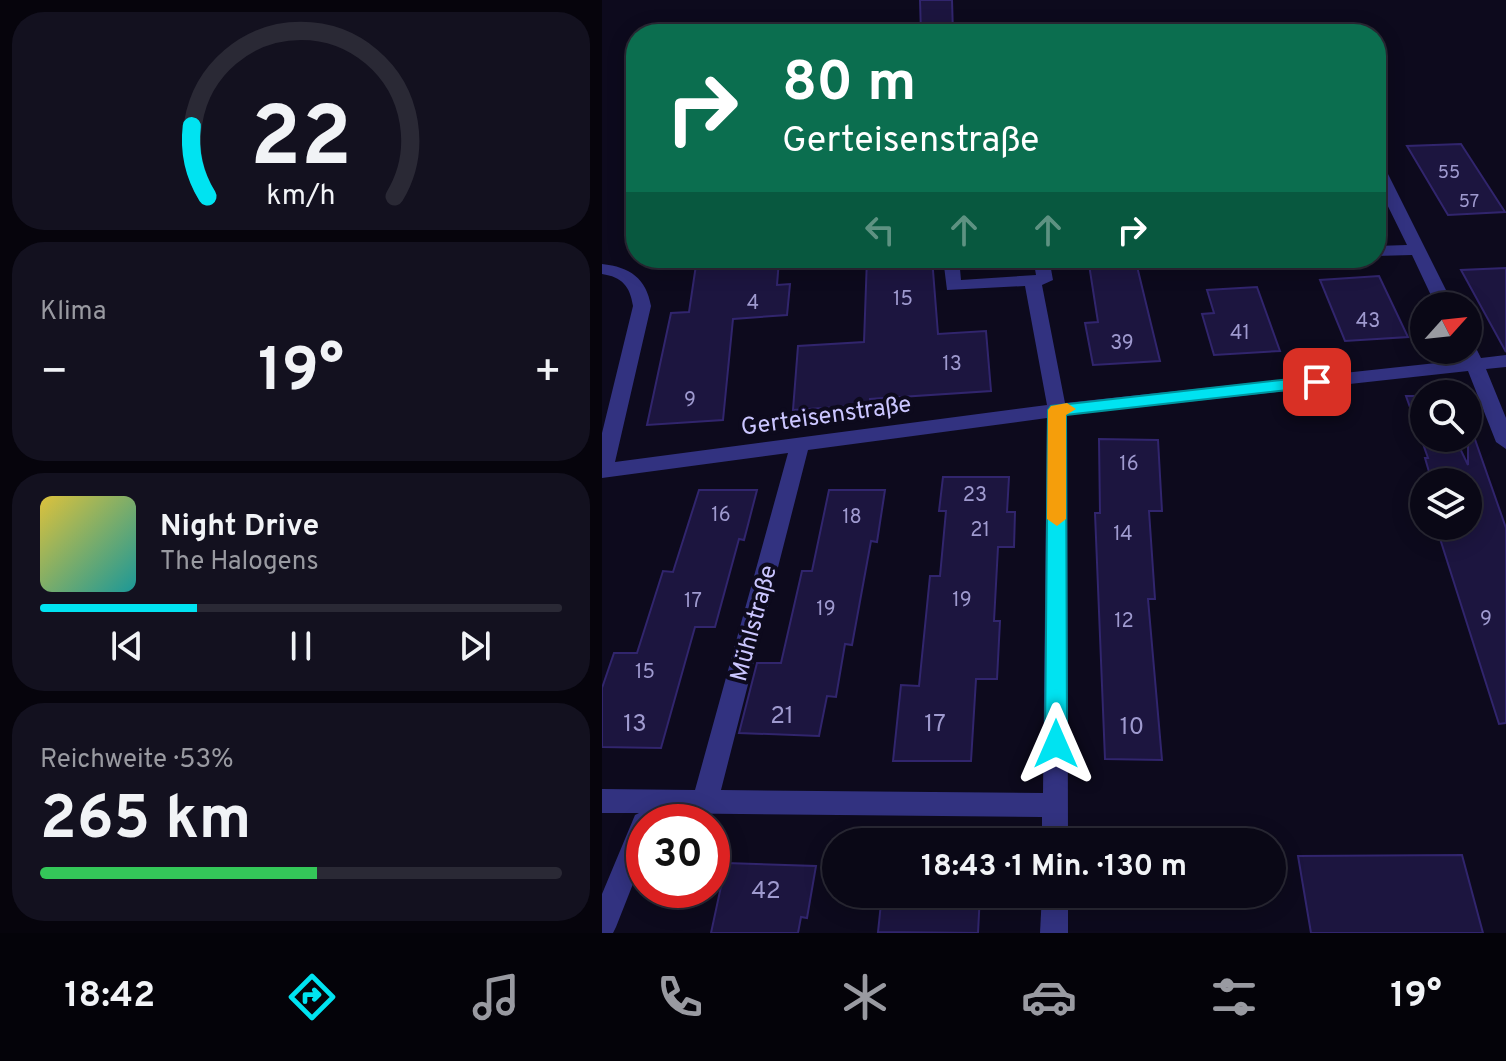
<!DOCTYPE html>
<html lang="de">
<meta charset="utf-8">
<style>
:root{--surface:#0a0816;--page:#13111f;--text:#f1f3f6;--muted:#999aa1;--line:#2a2935;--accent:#00e3f1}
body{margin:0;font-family:Overpass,sans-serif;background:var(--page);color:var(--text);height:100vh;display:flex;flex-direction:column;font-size:30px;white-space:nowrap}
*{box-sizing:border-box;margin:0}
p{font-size:26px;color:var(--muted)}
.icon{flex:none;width:44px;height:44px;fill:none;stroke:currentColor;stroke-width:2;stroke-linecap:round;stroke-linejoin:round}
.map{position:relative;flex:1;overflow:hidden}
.drawer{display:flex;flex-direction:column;gap:12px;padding:12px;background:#06040c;width:602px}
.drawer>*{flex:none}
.banner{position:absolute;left:24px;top:24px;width:760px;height:244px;border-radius:32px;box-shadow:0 4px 20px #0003,0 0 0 2px var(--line);background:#0b6e4f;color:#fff;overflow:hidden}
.needle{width:52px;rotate:63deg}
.fabs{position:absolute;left:808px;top:292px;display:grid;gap:16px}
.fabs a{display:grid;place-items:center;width:72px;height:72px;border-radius:50%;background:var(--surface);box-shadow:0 4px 20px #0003,0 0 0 2px var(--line);font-size:40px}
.speed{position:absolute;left:24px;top:804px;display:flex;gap:16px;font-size:40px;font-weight:700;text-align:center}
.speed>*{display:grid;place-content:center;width:104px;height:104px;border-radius:50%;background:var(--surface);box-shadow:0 4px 20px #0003,0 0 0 2px var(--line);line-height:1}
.speed .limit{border:12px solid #d22;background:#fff;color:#111}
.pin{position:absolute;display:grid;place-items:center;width:68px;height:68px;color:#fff;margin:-34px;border-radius:16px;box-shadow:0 4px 12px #0006}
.me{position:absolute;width:88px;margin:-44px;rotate:0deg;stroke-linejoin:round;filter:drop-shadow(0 0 6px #0008)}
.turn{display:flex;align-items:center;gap:28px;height:168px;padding:0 24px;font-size:36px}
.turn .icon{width:104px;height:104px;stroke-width:2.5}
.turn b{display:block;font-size:56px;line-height:68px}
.lanes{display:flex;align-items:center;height:76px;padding:0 24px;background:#0003;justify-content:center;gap:40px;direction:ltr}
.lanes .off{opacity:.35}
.big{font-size:60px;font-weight:700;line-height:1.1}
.drawer .card{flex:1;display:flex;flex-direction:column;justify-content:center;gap:12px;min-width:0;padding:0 28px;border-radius:32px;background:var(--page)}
.drawer .dial{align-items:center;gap:0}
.dial svg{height:208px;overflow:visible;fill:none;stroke:var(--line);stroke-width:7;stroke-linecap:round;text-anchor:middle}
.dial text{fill:var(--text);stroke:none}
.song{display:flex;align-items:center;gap:24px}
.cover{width:96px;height:96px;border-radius:12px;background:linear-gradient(135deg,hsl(50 70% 55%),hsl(180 70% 35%))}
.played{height:8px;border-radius:4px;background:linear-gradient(90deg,var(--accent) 30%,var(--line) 30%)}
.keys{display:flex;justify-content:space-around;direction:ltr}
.heat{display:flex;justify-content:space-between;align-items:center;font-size:44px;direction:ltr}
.charge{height:12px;border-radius:6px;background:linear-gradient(90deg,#34c759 53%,var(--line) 0)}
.trip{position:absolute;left:220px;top:828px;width:464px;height:80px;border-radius:40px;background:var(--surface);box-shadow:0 4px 20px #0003,0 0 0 2px var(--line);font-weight:700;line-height:80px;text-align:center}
.tabs{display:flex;height:128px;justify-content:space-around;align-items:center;background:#040309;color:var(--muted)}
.tabs .icon{width:56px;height:56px}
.tabs .current{color:var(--accent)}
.tabs b{font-size:36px;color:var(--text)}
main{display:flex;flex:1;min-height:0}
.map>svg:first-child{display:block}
.building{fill:#1c153f;stroke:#31256d;stroke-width:2}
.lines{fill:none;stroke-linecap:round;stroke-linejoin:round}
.street{fill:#323280;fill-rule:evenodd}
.route{fill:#00e3f1;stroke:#00949d;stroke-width:2}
.slow{fill:#f59e0b}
.labels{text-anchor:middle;stroke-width:8;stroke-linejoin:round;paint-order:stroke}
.far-number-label{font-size:18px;fill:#9f9acf}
.number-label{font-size:20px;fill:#9f9acf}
.street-label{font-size:24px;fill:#cbc6ff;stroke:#0d0a1d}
.near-number-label{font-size:24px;fill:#9f9acf}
</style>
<main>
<section class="drawer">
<div class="card dial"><svg viewBox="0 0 100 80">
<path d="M14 69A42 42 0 1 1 86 69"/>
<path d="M14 69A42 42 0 0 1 8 42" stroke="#00e3f1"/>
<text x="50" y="56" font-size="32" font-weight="700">22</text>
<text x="50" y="72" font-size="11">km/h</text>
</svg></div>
<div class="card"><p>Klima</p>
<div class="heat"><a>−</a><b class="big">19°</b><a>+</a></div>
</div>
<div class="card">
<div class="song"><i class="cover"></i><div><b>Night Drive</b><p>The Halogens</p></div></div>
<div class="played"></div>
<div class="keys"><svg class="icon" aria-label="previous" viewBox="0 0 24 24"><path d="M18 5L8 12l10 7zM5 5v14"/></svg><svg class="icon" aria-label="pause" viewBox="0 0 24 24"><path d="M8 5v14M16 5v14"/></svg><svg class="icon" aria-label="next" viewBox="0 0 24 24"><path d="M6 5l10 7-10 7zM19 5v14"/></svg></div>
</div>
<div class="card"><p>Reichweite · 53%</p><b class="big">265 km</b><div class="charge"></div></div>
</section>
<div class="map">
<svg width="904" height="933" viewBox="0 0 904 933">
<rect width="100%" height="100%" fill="#0d0a1d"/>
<g class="building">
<path d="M318,0H350L351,34H319Z"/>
<path d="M859,144L903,212L846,215L805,146Z"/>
<path d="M265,258H330L336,334L384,331L389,391L268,399V405L191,410L196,346L262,342Z"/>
<path d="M486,258H533L558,361L491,365L483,323L496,322Z"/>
<path d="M177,260L175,285L188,284L185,315L131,319L121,420L45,425L69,313L87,312L94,265Z"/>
<path d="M904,268V352L859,270Z"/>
<path d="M777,276L806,337L743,341L718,280Z"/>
<path d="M655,287L678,351L612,355L600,314L612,313L605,290Z"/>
<path d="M804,396H822V438H853L866,465V432L870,431L904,528V723L897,724L834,526H866V482H830L823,458H826Z"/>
<path d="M497,439L556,440L560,511H547L553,599H546L560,760L503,759L493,513H498Z"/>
<path d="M341,477H407L405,512H413L412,547H396L392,621H398L395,679H374L369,761H291L299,685L317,686L328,576H338L344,511H337Z"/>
<path d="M97,490H155L142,540L137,539L113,627H93L59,748L0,747V688L12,653H35L61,571L71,572Z"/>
<path d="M227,490H283L275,542L269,541L250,645L243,644L234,697L225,696L217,736L137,733L155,663H179L200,571H210Z"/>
<path d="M501,836H571L572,842H501Z"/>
<path d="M860,855L881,933H709L696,856Z"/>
<path d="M124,863L214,866L205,918L199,917L196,933H109Z"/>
<path d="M280,894H378L376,933L276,932Z"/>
<path d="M502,894H575L576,904L502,903Z"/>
</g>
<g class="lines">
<g class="street">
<path d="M774,161L782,166L852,306H834L810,255L774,256V246L805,245L774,182Z"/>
<path d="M341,258H357L359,280L434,275L431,258H447L451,280L440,285L463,403L862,360L858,350H866V342L872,344L879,358L904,355V367L884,369L904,418V449L894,442L866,371L465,415L466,842H440V817L47,813L54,822H42V856L14,927L11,933H0V894L33,815L37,813H0V789L93,790L186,453L0,478V433L31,306C28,286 20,277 0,274V264C28,267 44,278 49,306L13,462L445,405L423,286L345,290ZM445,418L441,793L119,790L206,450Z"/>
<path d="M440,894H466V933H438Z"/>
</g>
</g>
<path class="route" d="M715,376L721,378L723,382L721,386L464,415L465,744L462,751L454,754L446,751L443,744L446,410L449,406Z"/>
<path class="slow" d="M465,403L474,409L464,415V519L455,526L445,519L446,410L449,406Z"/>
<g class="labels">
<g class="far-number-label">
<text x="847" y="178">55</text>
<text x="867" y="207">57</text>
</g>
<g class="number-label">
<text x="301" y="305">15</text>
<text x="151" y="309">4</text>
<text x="766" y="327">43</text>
<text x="638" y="339">41</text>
<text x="520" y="349">39</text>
<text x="350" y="370">13</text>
<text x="88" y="406">9</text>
<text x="527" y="470">16</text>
<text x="373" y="501">23</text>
<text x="119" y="521">16</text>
<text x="250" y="523">18</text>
<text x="378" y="536">21</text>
<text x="521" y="540">14</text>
<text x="360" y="606">19</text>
<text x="91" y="607">17</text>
<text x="224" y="615">19</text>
<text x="884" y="625">9</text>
<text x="522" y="627">12</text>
<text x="43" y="678">15</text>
</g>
<g class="street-label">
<text transform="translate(224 415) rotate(-8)" y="8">Gerteisenstraße</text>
<text transform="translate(151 623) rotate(-75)" y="8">Mühlstraße</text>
</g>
<g class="near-number-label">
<text x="180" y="723">21</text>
<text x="33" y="731">13</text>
<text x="333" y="731">17</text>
<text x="530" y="734">10</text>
<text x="164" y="898">42</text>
</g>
</g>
</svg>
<div class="fabs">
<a><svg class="needle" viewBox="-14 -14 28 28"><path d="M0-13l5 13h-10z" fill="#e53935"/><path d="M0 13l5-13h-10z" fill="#999aa1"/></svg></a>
<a><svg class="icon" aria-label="search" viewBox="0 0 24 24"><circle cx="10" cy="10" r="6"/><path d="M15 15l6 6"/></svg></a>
<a><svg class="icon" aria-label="layers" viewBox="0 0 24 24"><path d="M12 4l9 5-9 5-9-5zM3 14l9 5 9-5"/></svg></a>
</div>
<div class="speed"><div class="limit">30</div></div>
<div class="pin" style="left:715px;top:382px;background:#d93025"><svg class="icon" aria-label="arrive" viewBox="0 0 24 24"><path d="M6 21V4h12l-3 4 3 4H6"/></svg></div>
<svg class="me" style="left:454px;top:744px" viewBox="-20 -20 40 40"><path d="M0-17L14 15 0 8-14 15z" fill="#00e3f1" stroke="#fff" stroke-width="4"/></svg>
<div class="trip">18:43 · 1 Min. · 130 m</div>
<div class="banner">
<div class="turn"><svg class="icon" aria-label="right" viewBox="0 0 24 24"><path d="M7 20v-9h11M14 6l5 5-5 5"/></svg><div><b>80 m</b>Gerteisenstraße</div></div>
<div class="lanes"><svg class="icon off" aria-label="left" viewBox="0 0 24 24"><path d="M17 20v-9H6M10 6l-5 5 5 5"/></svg><svg class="icon off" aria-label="ahead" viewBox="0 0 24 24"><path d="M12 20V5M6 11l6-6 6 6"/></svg><svg class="icon off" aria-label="ahead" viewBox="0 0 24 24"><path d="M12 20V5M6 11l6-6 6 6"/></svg><svg class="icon" aria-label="right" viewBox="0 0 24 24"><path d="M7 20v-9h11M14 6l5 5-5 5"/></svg></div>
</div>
</div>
</main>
<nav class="tabs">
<b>18:42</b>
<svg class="icon current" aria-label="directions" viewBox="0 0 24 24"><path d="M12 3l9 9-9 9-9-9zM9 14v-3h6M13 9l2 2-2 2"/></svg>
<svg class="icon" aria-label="music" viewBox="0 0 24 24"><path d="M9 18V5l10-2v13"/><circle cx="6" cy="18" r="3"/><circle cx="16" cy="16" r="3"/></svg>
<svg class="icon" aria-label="phone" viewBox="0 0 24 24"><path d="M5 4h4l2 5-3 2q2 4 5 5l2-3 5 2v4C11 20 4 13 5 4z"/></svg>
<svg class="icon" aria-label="climate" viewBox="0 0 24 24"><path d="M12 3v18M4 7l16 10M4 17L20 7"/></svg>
<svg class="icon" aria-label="car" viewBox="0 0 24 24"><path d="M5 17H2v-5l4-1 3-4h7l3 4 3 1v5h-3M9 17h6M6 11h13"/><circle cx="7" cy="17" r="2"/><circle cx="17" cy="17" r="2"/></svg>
<svg class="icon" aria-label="filters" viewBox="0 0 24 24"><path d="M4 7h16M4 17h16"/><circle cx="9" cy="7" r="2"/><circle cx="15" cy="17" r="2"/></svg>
<b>19°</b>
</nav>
